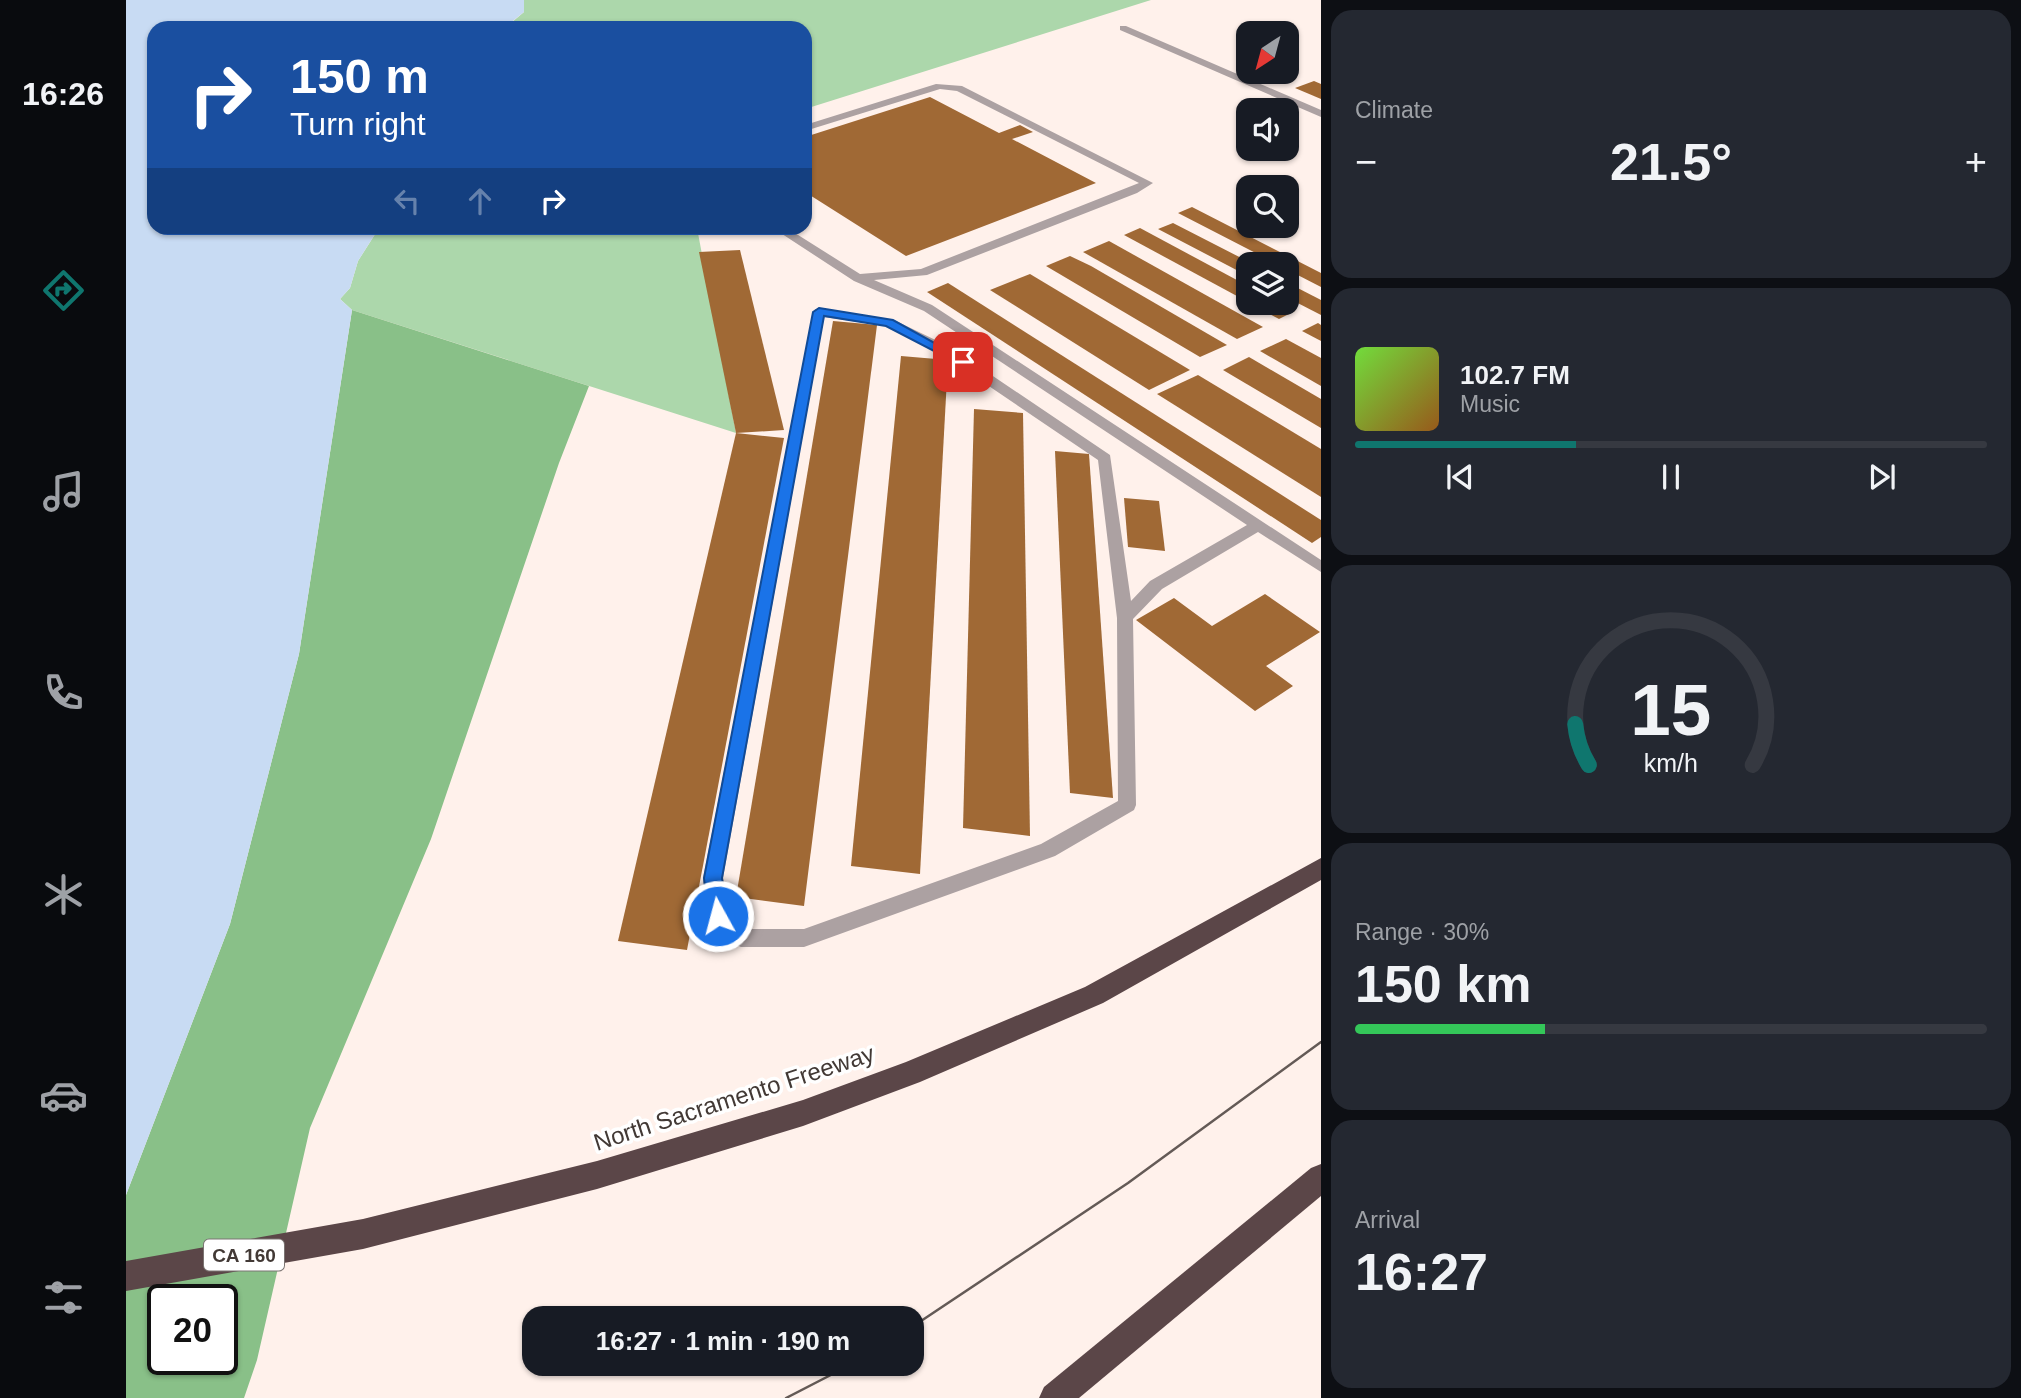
<!DOCTYPE html>
<meta charset="utf-8">
<style>
:root{--surface:#171b24;--page:#242831;--text:#f1f3f6;--muted:#9ea1a6;--line:#363941;--accent:#0f766e}
body{margin:0;font-family:Helvetica,sans-serif;background:var(--page);color:var(--text);height:100vh;display:flex;flex-direction:column;font-size:26px;white-space:nowrap}
*{box-sizing:border-box;margin:0}
p{font-size:23px;color:var(--muted)}
.icon{flex:none;width:38px;height:38px;fill:none;stroke:currentColor;stroke-width:2;stroke-linecap:round;stroke-linejoin:round}
.map{position:relative;flex:1;overflow:hidden}
.sheet{display:flex;flex-direction:column;gap:10px;padding:10px;background:#0d0f14;width:700px}
.sheet>*{flex:none}
.guide{position:absolute;left:21px;top:21px;width:665px;height:214px;border-radius:21px;box-shadow:0 2px 5px #0004;background:#1a4fa0;color:#fff;overflow:hidden}
.needle{width:46px;rotate:216deg}
.tools{position:absolute;left:1110px;top:21px;display:grid;gap:14px}
.tools a{display:grid;place-items:center;width:63px;height:63px;border-radius:14px;background:var(--surface);box-shadow:0 2px 5px #0004;font-size:35px}
.speed{position:absolute;left:21px;top:1284px;display:flex;gap:14px;font-size:35px;font-weight:700;text-align:center}
.speed>*{display:grid;place-content:center;width:91px;height:91px;border-radius:50%;background:var(--surface);box-shadow:0 2px 5px #0004;line-height:1}
.speed .limit{border:4px solid #111;border-radius:10px;background:#fff;color:#111}
.pin{position:absolute;display:grid;place-items:center;width:60px;height:60px;color:#fff;margin:-30px;border-radius:14px;box-shadow:0 4px 10px #0006}
.me{position:absolute;width:77px;margin:-38px;rotate:353deg;stroke-linejoin:round;filter:drop-shadow(0 0 5px #0008)}
.turn{display:flex;align-items:center;gap:24px;height:147px;padding:0 28px;font-size:32px}
.turn .icon{width:91px;height:91px;stroke-width:2.5}
.turn b{display:block;font-size:49px;line-height:60px}
.lanes{display:flex;align-items:center;height:66px;padding:0 28px;background:#0003;justify-content:center;gap:35px;direction:ltr}
.lanes .off{opacity:.35}
.big{font-size:52px;font-weight:600;line-height:1.1}
.sheet .tile{flex:1;display:flex;flex-direction:column;justify-content:center;gap:10px;min-width:0;padding:0 24px;border-radius:21px;background:var(--page)}
.sheet .dial{align-items:center;gap:0}
.dial svg{height:182px;overflow:visible;fill:none;stroke:var(--line);stroke-width:7;stroke-linecap:round;text-anchor:middle}
.dial text{fill:var(--text);stroke:none}
.song{display:flex;align-items:center;gap:21px}
.cover{width:84px;height:84px;border-radius:10px;background:linear-gradient(135deg,hsl(100 70% 55%),hsl(30 70% 35%))}
.played{height:7px;border-radius:4px;background:linear-gradient(90deg,var(--accent) 35%,var(--line) 35%)}
.keys{display:flex;justify-content:space-around;direction:ltr}
.heat{display:flex;justify-content:space-between;align-items:center;font-size:38px;direction:ltr}
.charge{height:10px;border-radius:5px;background:linear-gradient(90deg,#34c759 30%,var(--line) 0)}
.trip{position:absolute;left:396px;top:1306px;width:402px;height:70px;border-radius:21px;background:var(--surface);box-shadow:0 2px 5px #0004;font-weight:600;line-height:70px;text-align:center}
main{display:flex;flex:1;min-height:0}
.menu{display:flex;flex-direction:column;width:126px;justify-content:space-around;align-items:center;background:#090b0e;color:var(--muted)}
.menu .icon{width:49px;height:49px}
.menu .selected{color:var(--accent)}
.menu b{font-size:32px;color:var(--text)}
.map>svg:first-child{display:block}
.green{fill:#acd7ab}
.forest{fill:#89c088;fill-rule:evenodd}
.water{fill:#c8dbf3}
.building{fill:#a06935}
.lines{fill:none;stroke-linecap:round;stroke-linejoin:round}
.lane{fill:#aca1a2;fill-rule:evenodd}
.highway{fill:#5b4648;fill-rule:evenodd}
.tram{stroke:#645a56;stroke-width:2.5}
.route{fill:#1a73e8;stroke:#114b97;stroke-width:2}
.labels{text-anchor:middle;stroke-width:7;stroke-linejoin:round;paint-order:stroke}
.shield{fill:#fff;stroke:#7b7472;stroke-width:2}
.shield-label{font-size:19px;font-weight:bold;fill:#423935}
.near-street-label{font-size:24px;fill:#423935;stroke:#fff}
</style>
<main>
<nav class="menu">
<b>16:26</b>
<svg class="icon selected" aria-label="directions" viewBox="0 0 24 24"><path d="M12 3l9 9-9 9-9-9zM9 14v-3h6M13 9l2 2-2 2"/></svg>
<svg class="icon" aria-label="music" viewBox="0 0 24 24"><path d="M9 18V5l10-2v13"/><circle cx="6" cy="18" r="3"/><circle cx="16" cy="16" r="3"/></svg>
<svg class="icon" aria-label="phone" viewBox="0 0 24 24"><path d="M5 4h4l2 5-3 2q2 4 5 5l2-3 5 2v4C11 20 4 13 5 4z"/></svg>
<svg class="icon" aria-label="climate" viewBox="0 0 24 24"><path d="M12 3v18M4 7l16 10M4 17L20 7"/></svg>
<svg class="icon" aria-label="car" viewBox="0 0 24 24"><path d="M5 17H2v-5l4-1 3-4h7l3 4 3 1v5h-3M9 17h6M6 11h13"/><circle cx="7" cy="17" r="2"/><circle cx="17" cy="17" r="2"/></svg>
<svg class="icon" aria-label="filters" viewBox="0 0 24 24"><path d="M4 7h16M4 17h16"/><circle cx="9" cy="7" r="2"/><circle cx="15" cy="17" r="2"/></svg>
</nav>
<div class="map">
<svg width="1195" height="1398" viewBox="0 0 1195 1398">
<rect width="100%" height="100%" fill="#fff1eb"/>
<g class="green">
<path d="M398,0H1025L679,109V28H379L398,12Z"/>
<path d="M253,228H571L610,433L226,310L214,299L224,288L232,261Z"/>
</g>
<path class="forest" d="M226,310L463,386L433,463L305,839L184,1128L131,1360L118,1398H0V1195L104,924L173,654ZM37,1300H96V1360H37Z"/>
<path class="water" d="M0,0H398V12L378,28H28V228H253L232,261L224,288L214,299L226,310L173,654L104,924L0,1195Z"/>
<g class="building">
<path d="M1188,81L1195,84V99L1169,88Z"/>
<path d="M804,97L873,133L894,125L907,132L886,139L970,183L780,256L679,192V137Z"/>
<path d="M1066,207L1195,273V287L1160,269V264H1151L1052,213Z"/>
<path d="M1047,223L1127,264H1122V276L1032,229Z"/>
<path d="M1014,228L1122,286V302L998,235Z"/>
<path d="M983,241L1137,327L1111,339L957,252Z"/>
<path d="M614,250L658,430L610,433L573,252Z"/>
<path d="M944,256L965,266L1101,345L1074,357L920,266Z"/>
<path d="M904,274L1064,370L1023,390L864,290Z"/>
<path d="M1160,282L1195,300V315L1160,297Z"/>
<path d="M822,283L1195,520V537L1186,543L801,292Z"/>
<path d="M1123,303H1153L1169,311L1153,319Z"/>
<path d="M707,321L751,325L678,906L610,897Z"/>
<path d="M1192,323L1195,325V341L1176,331Z"/>
<path d="M1160,339L1195,358V386L1134,351Z"/>
<path d="M775,356L822,360L794,874L725,866Z"/>
<path d="M1123,357L1195,399V428L1097,370Z"/>
<path d="M1072,375L1195,449V497L1031,394Z"/>
<path d="M848,409L897,413L904,836L837,828Z"/>
<path d="M610,433L658,438L561,950L492,941Z"/>
<path d="M929,451L963,454L987,798L944,793Z"/>
<path d="M998,498L1033,501L1039,551L1002,547Z"/>
<path d="M1139,594L1194,632L1140,666L1167,686L1129,711L1010,620L1048,598L1086,626Z"/>
</g>
<g class="lines">
<g class="lane">
<path d="M994,26H1000L1195,110V117L994,30Z"/>
<path d="M810,84L836,86L1027,183L1011,193L801,275L748,280L806,305L1195,560V572L1132,532L1036,589L1007,619L1010,805L1008,810L929,856L678,947H615C583,935 581,907 577,878L689,309L768,320L824,347L984,455L1005,601L1024,581L1121,525L798,311L728,281L650,230L649,228H661L734,274L795,269L1013,183L831,91L814,89L679,131V125ZM698,317L760,326L814,353L972,460L991,618L992,801L915,844L678,929H619L602,912L597,878Z"/>
</g>
<g class="highway">
<path d="M1195,858V880L977,1003L794,1082L677,1126L471,1189L237,1249L0,1291V1261L237,1219L471,1161L677,1100L780,1062L959,987Z"/>
<path d="M1195,1164V1196L953,1398H913L918,1387L1185,1168Z"/>
</g>
<g class="tram">
<path d="M786,1327L1002,1183L1195,1042"/>
<path d="M660,1398L728,1363"/>
</g>
</g>
<path class="route" d="M693,308L767,320L843,362L833,364L760,326L698,316L596,878L601,916L598,922H585L582,916L578,878L687,312Z"/>
<g class="labels">
<rect class="shield" x="78" y="1239.5" width="80" height="31" rx="5"/>
<g class="shield-label">
<text x="118" y="1262">CA 160</text>
</g>
<g class="near-street-label">
<text transform="translate(608 1098) rotate(-18)" y="8">North Sacramento Freeway</text>
</g>
</g>
</svg>
<div class="tools">
<a><svg class="needle" viewBox="-14 -14 28 28"><path d="M0-13l5 13h-10z" fill="#e53935"/><path d="M0 13l5-13h-10z" fill="#9ea1a6"/></svg></a>
<a><svg class="icon" aria-label="sound" viewBox="0 0 24 24"><path d="M4 9h4l5-4v14l-5-4H4zM17 9q2 3 0 6"/></svg></a>
<a><svg class="icon" aria-label="search" viewBox="0 0 24 24"><circle cx="10" cy="10" r="6"/><path d="M15 15l6 6"/></svg></a>
<a><svg class="icon" aria-label="layers" viewBox="0 0 24 24"><path d="M12 4l9 5-9 5-9-5zM3 14l9 5 9-5"/></svg></a>
</div>
<div class="speed"><div class="limit">20</div></div>
<div class="pin" style="left:837px;top:362px;background:#d93025"><svg class="icon" aria-label="arrive" viewBox="0 0 24 24"><path d="M6 21V4h12l-3 4 3 4H6"/></svg></div>
<svg class="me" style="left:592px;top:916px" viewBox="-20 -20 40 40"><circle r="17" fill="#1a73e8" stroke="#fff" stroke-width="3"/><path d="M0-11L8 9 0 5-8 9z" fill="#fff"/></svg>
<div class="trip">16:27 · 1 min · 190 m</div>
<div class="guide">
<div class="turn"><svg class="icon" aria-label="right" viewBox="0 0 24 24"><path d="M7 20v-9h11M14 6l5 5-5 5"/></svg><div><b>150 m</b>Turn right</div></div>
<div class="lanes"><svg class="icon off" aria-label="left" viewBox="0 0 24 24"><path d="M17 20v-9H6M10 6l-5 5 5 5"/></svg><svg class="icon off" aria-label="ahead" viewBox="0 0 24 24"><path d="M12 20V5M6 11l6-6 6 6"/></svg><svg class="icon" aria-label="right" viewBox="0 0 24 24"><path d="M7 20v-9h11M14 6l5 5-5 5"/></svg></div>
</div>
</div>
<section class="sheet">
<div class="tile"><p>Climate</p>
<div class="heat"><a>−</a><b class="big">21.5°</b><a>+</a></div>
</div>
<div class="tile">
<div class="song"><i class="cover"></i><div><b>102.7 FM</b><p>Music</p></div></div>
<div class="played"></div>
<div class="keys"><svg class="icon" aria-label="previous" viewBox="0 0 24 24"><path d="M18 5L8 12l10 7zM5 5v14"/></svg><svg class="icon" aria-label="pause" viewBox="0 0 24 24"><path d="M8 5v14M16 5v14"/></svg><svg class="icon" aria-label="next" viewBox="0 0 24 24"><path d="M6 5l10 7-10 7zM19 5v14"/></svg></div>
</div>
<div class="tile dial"><svg viewBox="0 0 100 80">
<path d="M14 69A42 42 0 1 1 86 69"/>
<path d="M14 69A42 42 0 0 1 8 51" stroke="#0f766e"/>
<text x="50" y="56" font-size="32" font-weight="700">15</text>
<text x="50" y="72" font-size="11">km/h</text>
</svg></div>
<div class="tile"><p>Range · 30%</p><b class="big">150 km</b><div class="charge"></div></div>
<div class="tile"><p>Arrival</p><b class="big">16:27</b></div>
</section>
</main>
